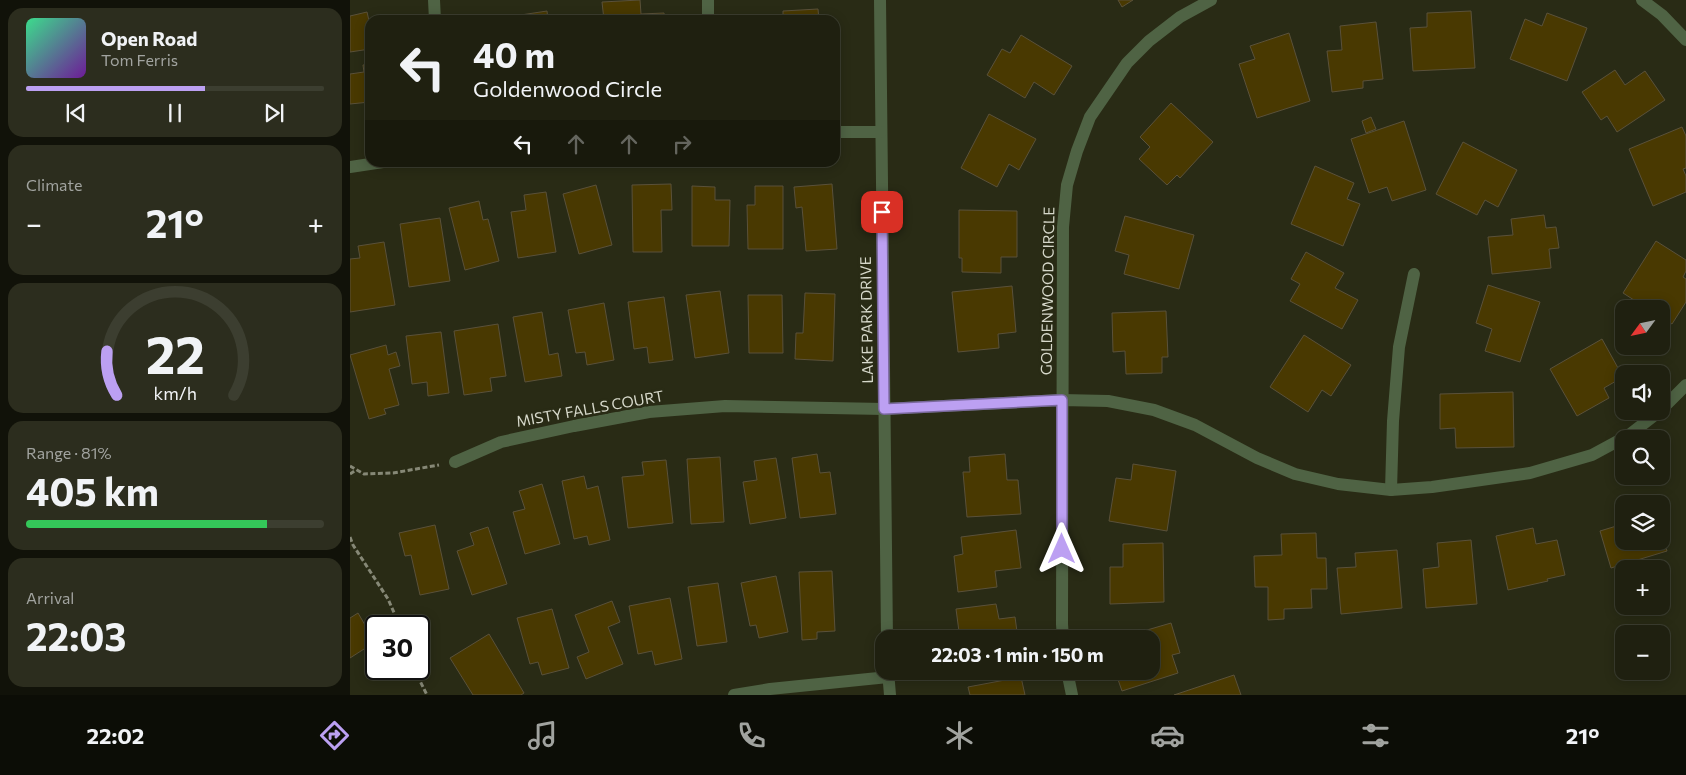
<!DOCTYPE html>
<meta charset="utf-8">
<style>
:root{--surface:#1f2010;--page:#2c2d1e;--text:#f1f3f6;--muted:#a1a39f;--line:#3c3e30;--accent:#bca0f2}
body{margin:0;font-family:Commissioner,sans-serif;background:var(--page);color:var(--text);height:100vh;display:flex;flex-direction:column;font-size:19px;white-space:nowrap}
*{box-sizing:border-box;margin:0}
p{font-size:16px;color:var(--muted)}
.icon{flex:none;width:28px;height:28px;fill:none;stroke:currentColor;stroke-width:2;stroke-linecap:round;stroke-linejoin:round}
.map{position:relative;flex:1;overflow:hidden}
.panel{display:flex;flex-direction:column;gap:8px;padding:8px;background:#111209;width:350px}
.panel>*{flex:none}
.banner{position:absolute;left:15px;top:15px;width:475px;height:152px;border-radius:15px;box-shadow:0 2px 12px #0003,0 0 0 1px var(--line);background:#1f2010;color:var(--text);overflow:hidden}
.needle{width:32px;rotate:237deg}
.tools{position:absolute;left:1265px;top:300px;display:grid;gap:10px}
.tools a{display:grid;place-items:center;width:55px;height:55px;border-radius:10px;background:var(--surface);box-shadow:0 2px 12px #0003,0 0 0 1px var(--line);font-size:25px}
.speed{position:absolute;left:15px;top:615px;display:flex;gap:10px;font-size:25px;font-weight:700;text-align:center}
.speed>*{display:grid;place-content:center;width:65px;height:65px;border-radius:50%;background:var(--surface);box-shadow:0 2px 12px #0003,0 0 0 1px var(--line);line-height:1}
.speed .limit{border:2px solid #111;border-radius:8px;background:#fff;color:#111}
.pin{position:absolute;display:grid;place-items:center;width:42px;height:42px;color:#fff;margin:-21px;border-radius:10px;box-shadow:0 2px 8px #0006}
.me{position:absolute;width:55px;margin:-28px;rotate:0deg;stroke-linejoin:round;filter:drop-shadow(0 0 4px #0008)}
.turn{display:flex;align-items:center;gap:18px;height:105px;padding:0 25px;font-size:22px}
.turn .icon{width:65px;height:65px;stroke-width:2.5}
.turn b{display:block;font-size:35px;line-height:42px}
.lanes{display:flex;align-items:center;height:48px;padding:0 25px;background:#0003;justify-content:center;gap:25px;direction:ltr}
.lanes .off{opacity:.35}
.big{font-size:38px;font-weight:700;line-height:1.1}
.panel .widget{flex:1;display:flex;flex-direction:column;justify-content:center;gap:8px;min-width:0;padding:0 18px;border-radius:15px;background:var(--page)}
.panel .dial{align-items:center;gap:0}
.dial svg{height:130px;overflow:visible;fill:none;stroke:var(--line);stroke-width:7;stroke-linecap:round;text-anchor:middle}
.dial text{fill:var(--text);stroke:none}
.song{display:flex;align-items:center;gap:15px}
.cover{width:60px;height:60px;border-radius:8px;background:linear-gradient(135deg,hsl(150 70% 55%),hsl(280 70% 35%))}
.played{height:5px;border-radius:2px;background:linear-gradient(90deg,var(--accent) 60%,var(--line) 60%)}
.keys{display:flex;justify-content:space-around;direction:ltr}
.heat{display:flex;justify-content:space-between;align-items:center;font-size:28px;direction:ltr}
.charge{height:8px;border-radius:4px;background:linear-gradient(90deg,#34c759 81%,var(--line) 0)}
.trip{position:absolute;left:525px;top:630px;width:285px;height:50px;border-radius:15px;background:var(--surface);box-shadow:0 2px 12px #0003,0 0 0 1px var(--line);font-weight:700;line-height:50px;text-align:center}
.tab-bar{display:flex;height:80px;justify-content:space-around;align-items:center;background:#0c0d06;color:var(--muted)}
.tab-bar .icon{width:35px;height:35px}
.tab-bar .current{color:var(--accent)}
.tab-bar b{font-size:22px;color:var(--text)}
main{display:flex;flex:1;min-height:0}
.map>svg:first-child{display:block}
.building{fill:#493901;stroke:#5a513a}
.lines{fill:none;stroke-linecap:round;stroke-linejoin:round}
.path{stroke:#868876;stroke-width:3;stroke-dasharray:5 2.5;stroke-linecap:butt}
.minor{stroke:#4f6344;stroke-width:12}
.route-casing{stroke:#7a689d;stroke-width:12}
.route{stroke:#bca0f2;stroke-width:9}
.labels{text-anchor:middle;stroke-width:5;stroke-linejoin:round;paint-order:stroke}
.street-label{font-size:15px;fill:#d6d8ca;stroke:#292b15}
</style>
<main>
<section class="panel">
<div class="widget">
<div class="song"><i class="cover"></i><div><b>Open Road</b><p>Tom Ferris</p></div></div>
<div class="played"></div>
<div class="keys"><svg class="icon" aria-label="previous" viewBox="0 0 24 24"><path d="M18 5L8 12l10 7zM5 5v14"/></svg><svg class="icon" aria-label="pause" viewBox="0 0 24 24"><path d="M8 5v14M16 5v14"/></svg><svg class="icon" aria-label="next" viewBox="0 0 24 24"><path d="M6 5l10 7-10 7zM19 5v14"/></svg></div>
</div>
<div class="widget"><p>Climate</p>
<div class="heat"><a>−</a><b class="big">21°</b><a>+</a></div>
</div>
<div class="widget dial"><svg viewBox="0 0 100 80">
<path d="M14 69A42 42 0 1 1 86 69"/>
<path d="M14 69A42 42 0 0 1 8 42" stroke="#bca0f2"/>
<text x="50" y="56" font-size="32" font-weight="700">22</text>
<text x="50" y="72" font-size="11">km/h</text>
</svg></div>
<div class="widget"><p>Range · 81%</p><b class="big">405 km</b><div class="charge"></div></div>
<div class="widget"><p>Arrival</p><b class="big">22:03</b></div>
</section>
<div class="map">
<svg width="1336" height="695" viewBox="0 0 1336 695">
<rect width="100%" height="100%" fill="#292b15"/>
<g class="building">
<path d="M290,0L291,14L314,13L315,20H254L252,2Z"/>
<path d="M768,0H783L772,7Z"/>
<path d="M468,9L469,20H433V11Z"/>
<path d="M197,11L198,20H138Z"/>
<path d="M1121,11L1125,68L1063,71L1060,28L1077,27V13Z"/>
<path d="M17,12L20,25V49L0,52V16Z"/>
<path d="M1197,13L1237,28L1217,81L1160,59L1175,19L1192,26Z"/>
<path d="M1026,22L1033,79L1013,81V88L982,92L977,51L992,50L990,26Z"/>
<path d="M939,33L960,101L907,118L889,64L905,59L900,46Z"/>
<path d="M671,35L722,66L704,95L684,82L675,98L637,75L652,49L660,53Z"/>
<path d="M20,64V102L0,104V74L14,72L13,65Z"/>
<path d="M1265,70L1275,85L1295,71L1315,100L1267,132L1257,116L1251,120L1232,92Z"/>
<path d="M821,103L863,142L830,178L827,175L817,185L789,159L800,147L790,137Z"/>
<path d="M639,114L686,139L669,170L659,164L647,187L611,168Z"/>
<path d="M1021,117L1026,129L1016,133L1012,121Z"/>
<path d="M1054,121L1076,190L1042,201L1037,187L1019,193L1001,139Z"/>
<path d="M1332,127L1336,136V168L1333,169L1336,176V192L1303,206L1279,149Z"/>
<path d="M1113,142L1167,170L1148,207L1135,200L1127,215L1086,194Z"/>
<path d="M965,166L1004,183L997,199L1010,204L993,246L941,224Z"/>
<path d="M321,184L322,210H311L312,252H283L282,185Z"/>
<path d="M482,184L487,249L456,251L452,207L446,208L444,187Z"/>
<path d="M246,185L262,245L229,254L213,194Z"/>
<path d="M342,186L365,187V200H380L379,246H342Z"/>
<path d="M405,186H433V249H398L397,205H405Z"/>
<path d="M196,192L206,252L168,258L161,212L176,210L174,195Z"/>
<path d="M129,201L133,220L138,219L149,261L115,270L99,208Z"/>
<path d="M609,210L667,211V257H651V273L612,272V258H609Z"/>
<path d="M1194,215L1196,228L1206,227L1209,248L1199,249L1201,268L1142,274L1138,237L1163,235L1161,219Z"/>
<path d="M775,216L844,235L829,289L774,274L779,255L765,251Z"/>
<path d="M90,218L100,281L59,287L50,224Z"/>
<path d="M1306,241L1336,260V271L1333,277L1336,279V302L1322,324L1311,317V309H1298L1273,293Z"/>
<path d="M34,242L45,305L0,312V259L10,258L8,246Z"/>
<path d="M956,252L994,273L985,288L1008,300L992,329L940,301L950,284L941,279Z"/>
<path d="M1138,285L1190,302L1170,362L1135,351L1142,329L1126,323Z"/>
<path d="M662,286L666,332L648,334L649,348L608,352L602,292Z"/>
<path d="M370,291L379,353L345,358L336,295Z"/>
<path d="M455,293L485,294L483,361L445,359L446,333H453Z"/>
<path d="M398,295H432L433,353H399Z"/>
<path d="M314,297L323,360L299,363L297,347L284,349L278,302Z"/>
<path d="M254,303L264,360L237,365L235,352L226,353L218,310Z"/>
<path d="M816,311L818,357H812V373L776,374L775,351L763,352L762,313Z"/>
<path d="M192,312L199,355L208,353L212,376L175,382L163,317Z"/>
<path d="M148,324L156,376L140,378L142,391L114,395L104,331Z"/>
<path d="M91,332L99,393L78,396L77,382L62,384L56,336Z"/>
<path d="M954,335L1001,365L981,396L972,390L958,412L920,387Z"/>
<path d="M1252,339L1273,377L1254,388L1259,398L1227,416L1200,369Z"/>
<path d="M36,345L38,355L46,352L50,366L39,369L49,405L34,409L36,414L19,419L0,355Z"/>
<path d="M1163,392L1164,447L1106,448L1105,428L1090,429V394Z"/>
<path d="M467,454L470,473L480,472L486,514L450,518L442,458Z"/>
<path d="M655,454L657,480H668L671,514L617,517L613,472H620L619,457Z"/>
<path d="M370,457L374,522L341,524L337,459Z"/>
<path d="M426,458L436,518L400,524L393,482L407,480L404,461Z"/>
<path d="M316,460L323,523L278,528L272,477L294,475L292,462Z"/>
<path d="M783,464L826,471L817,531L759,521L766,478L781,480Z"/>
<path d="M234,476L237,489L248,486L260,540L239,545L237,536L224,539L212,481Z"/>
<path d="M192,484L210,544L175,554L163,512L175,509L169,491Z"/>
<path d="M1301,497L1303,504H1278Z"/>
<path d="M1274,505V541H1311V532L1317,551L1261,568L1250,531L1273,524L1267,507Z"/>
<path d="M85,525L99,589L70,595L61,555L55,556L49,533Z"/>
<path d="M138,527L157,584L122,595L107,551L124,545L120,533Z"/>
<path d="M1183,528L1186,544L1207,540L1215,575L1197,579L1198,581L1158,590L1146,536Z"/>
<path d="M666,530L671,568L645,571L647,587L608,592L604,556L613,554L611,537Z"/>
<path d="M966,533L967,558H976L977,589H961L962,608L934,609V619L918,620V587H905L904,556L932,555L931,534Z"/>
<path d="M1121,540L1127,604L1076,608L1073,569L1089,567L1087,543Z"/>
<path d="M813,543L814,602L760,604V567H773V544Z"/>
<path d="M1047,550L1052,608L991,614L987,568L1006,567L1005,553Z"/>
<path d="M482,571L485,631L467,632V639L452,640L449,572Z"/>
<path d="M426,576L438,632L409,638L406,625L400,626L391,583Z"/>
<path d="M368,583L377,642L347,646L338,587Z"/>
<path d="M320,598L332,659L305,665L302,651L288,654L279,606Z"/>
<path d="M262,601L270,622L258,627L273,664L236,679L227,657L239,652L225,615Z"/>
<path d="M646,604L649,619L665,617L668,639H610L606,609Z"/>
<path d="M202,609L219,668L192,675L188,662L180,664L167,618Z"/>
<path d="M8,613L25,642L0,658V618Z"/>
<path d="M821,623L830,653L822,655L828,673L772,691L765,671H801V639H781L780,635Z"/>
<path d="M139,634L174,693L171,695H123L100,658Z"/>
<path d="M884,675L891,695H824Z"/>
<path d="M671,677L675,695H620L618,687Z"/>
</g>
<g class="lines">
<g class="path">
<path d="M0,466L14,474L43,473L89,465"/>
<path d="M0,474L6,470"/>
<path d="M0,537L3,545L38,599L50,626"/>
<path d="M64,669L77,695"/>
</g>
<g class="minor">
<path d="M84,0L85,20"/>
<path d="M358,0V20"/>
<path d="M530,0L537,639"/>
<path d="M1292,0L1312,15L1336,40"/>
<path d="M485,132H531"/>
<path d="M0,167L33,162"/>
<path d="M1311,410L1336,385"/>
<path d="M105,462L151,442L224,426L299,412L375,406L534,409L712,400L758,401L804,410L845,425L907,458L945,474L988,484L1041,490L1082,487L1180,473L1242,455L1279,435L1310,411"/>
<path d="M1041,490L1043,421L1049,347L1064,274"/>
<path d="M713,639L712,624L713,227L717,185L727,151L740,117L777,63L799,41L830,17L861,0"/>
<path d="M538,671L540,695"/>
<path d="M717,671L722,695"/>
<path d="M384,695L420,689L538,677"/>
</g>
</g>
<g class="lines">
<g class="route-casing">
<path id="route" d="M532,212L534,409L712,400V549"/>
</g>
<use href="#route" class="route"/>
</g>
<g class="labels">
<g class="street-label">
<text transform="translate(698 291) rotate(-89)" y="5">GOLDENWOOD CIRCLE</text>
<text transform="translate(517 320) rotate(-91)" y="5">LAKE PARK DRIVE</text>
<text transform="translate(240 409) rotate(-10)" y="5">MISTY FALLS COURT</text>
</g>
</g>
</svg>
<div class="tools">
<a><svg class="needle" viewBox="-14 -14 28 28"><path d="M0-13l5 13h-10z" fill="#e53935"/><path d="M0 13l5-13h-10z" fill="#a1a39f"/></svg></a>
<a><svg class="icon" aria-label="sound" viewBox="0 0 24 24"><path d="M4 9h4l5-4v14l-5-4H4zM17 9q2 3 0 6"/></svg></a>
<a><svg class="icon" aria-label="search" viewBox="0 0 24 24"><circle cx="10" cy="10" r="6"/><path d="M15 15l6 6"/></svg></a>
<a><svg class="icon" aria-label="layers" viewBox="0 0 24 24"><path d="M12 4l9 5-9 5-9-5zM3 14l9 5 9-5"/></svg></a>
<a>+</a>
<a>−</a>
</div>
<div class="speed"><div class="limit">30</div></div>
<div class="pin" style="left:532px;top:212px;background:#d93025"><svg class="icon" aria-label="arrive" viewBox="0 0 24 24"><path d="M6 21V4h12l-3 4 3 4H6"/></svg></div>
<svg class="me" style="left:712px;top:549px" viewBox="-20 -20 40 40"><path d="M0-17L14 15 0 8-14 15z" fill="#bca0f2" stroke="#fff" stroke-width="4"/></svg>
<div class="trip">22:03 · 1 min · 150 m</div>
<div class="banner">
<div class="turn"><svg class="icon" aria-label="left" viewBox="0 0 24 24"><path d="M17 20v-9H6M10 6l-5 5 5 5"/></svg><div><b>40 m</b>Goldenwood Circle</div></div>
<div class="lanes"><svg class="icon" aria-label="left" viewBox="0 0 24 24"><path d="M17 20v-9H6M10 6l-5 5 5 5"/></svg><svg class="icon off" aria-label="ahead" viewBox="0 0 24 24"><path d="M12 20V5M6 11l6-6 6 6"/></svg><svg class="icon off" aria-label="ahead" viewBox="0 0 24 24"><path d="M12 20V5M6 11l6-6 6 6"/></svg><svg class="icon off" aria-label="right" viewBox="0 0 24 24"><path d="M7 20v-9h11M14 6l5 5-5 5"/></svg></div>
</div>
</div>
</main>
<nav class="tab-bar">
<b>22:02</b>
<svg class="icon current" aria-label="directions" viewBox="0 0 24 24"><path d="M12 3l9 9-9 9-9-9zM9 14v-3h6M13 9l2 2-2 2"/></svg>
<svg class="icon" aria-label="music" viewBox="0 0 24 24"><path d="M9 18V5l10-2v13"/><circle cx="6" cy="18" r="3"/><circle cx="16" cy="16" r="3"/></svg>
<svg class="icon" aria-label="phone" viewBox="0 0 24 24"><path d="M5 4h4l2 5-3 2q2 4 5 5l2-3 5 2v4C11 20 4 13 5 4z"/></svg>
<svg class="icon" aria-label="climate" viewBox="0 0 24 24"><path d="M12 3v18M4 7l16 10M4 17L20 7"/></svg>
<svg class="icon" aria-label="car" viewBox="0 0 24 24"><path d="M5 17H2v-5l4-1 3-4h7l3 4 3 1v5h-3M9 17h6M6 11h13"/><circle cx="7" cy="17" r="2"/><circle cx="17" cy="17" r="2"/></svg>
<svg class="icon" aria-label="filters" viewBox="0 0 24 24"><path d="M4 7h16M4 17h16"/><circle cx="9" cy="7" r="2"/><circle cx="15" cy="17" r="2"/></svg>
<b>21°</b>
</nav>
